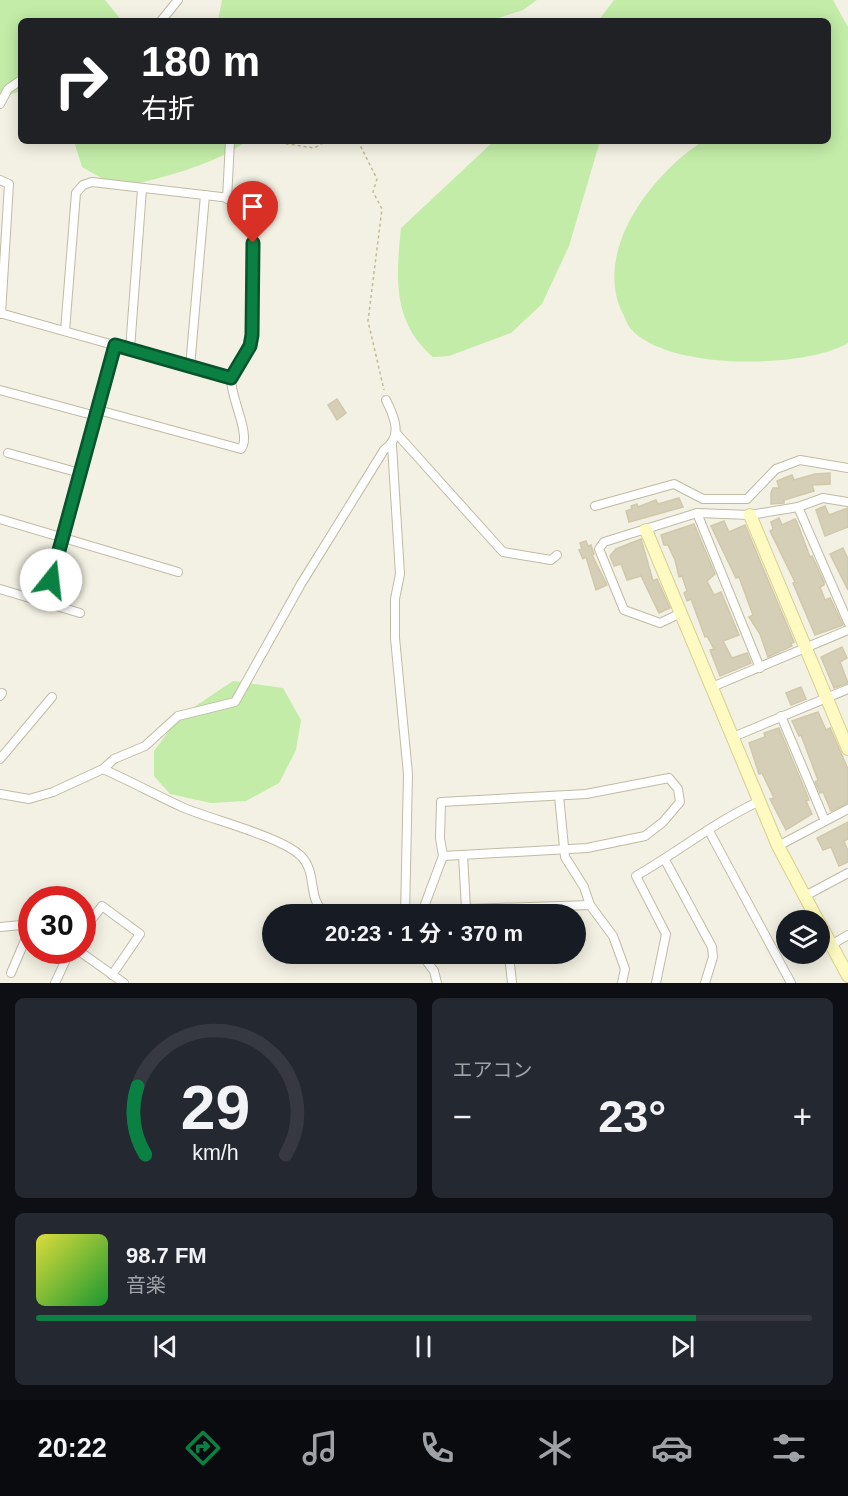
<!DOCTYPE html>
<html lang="ja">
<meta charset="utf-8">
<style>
:root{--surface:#171b24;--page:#242831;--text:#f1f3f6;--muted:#9ea1a6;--line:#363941;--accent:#0b8043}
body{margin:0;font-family:Helvetica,"Noto Sans JP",sans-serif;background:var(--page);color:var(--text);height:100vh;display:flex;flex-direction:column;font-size:22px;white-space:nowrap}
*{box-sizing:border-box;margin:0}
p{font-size:20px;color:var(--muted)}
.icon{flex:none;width:33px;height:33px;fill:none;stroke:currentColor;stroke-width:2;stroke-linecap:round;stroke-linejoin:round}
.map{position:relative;height:983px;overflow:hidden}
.drawer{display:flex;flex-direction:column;gap:15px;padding:15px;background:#0d0f14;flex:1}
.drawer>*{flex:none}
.top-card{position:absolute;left:18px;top:18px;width:813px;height:126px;border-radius:9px;box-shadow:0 3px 15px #0003;background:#202124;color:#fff;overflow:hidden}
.tools{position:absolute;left:776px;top:910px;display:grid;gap:12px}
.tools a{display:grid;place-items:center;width:54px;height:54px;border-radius:50%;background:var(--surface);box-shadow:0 3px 15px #0003;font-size:30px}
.speed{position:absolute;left:18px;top:886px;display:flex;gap:12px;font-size:30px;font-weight:700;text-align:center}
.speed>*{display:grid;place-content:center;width:78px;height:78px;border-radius:50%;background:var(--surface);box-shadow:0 3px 15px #0003;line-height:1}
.speed .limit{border:9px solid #d22;background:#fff;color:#111}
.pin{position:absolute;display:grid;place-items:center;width:51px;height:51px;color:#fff;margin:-62px -26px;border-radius:50% 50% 50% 0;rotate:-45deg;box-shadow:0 0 6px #0007}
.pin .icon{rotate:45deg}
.me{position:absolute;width:66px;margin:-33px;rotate:16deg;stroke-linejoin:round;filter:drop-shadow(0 0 4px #0008)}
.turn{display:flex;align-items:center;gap:21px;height:126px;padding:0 24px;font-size:27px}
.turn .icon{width:78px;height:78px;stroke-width:2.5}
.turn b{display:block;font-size:42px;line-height:51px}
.big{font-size:45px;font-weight:700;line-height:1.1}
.drawer .tile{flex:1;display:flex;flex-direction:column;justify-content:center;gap:9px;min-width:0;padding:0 21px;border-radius:9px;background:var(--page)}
.drawer .dial{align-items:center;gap:0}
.dial svg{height:156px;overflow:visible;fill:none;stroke:var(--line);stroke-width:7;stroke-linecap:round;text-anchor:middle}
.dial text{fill:var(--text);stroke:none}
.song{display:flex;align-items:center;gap:18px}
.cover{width:72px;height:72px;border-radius:9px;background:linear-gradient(135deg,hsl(60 70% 55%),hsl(130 70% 35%))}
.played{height:6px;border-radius:3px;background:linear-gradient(90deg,var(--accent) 85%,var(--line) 85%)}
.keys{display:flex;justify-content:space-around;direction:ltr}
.heat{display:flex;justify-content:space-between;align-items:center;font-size:33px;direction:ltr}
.drawer .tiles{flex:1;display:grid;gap:15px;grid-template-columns:1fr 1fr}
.tile:last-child{grid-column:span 2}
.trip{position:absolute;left:262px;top:904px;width:324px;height:60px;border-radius:30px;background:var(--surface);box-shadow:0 3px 15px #0003;font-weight:700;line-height:60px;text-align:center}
.tab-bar{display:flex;height:96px;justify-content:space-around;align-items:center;background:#090b0e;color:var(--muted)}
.tab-bar .icon{width:42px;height:42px}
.tab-bar .active{color:var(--accent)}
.tab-bar b{font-size:27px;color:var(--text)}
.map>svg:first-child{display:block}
.green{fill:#c2eca7}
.building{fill:#d6cfb7;stroke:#d1c8aa;stroke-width:1.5}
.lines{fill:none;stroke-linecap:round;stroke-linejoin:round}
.street-casing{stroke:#c0bba5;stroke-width:10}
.secondary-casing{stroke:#d8d08d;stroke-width:14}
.path{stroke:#c3ba94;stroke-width:1.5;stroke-dasharray:3 3;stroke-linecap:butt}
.street{stroke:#fff;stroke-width:8}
.secondary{stroke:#fffac1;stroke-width:12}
.route-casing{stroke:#07532c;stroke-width:15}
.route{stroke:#0b8043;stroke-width:10}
</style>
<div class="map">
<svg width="848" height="983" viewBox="0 0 848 983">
<rect width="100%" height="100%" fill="#f3f1e3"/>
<g class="green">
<path d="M0,0H105L122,21H21V91L0,98Z"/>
<path d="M222,0H537L523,10L489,21H218Z"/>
<path d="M614,0H833L848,27V343C804,369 666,371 630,328C627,324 625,317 622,312C593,250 652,174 703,141H828V21H598Z"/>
<path d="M74,141H247C210,167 163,177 119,188L82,167Z"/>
<path d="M494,141H600L569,246L542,304L511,333L449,356L433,357C392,322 396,277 401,228Z"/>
<path d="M233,681L283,688L301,720L296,750L279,783L246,801L211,803L170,794L154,776V751L179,717Z"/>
</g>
<g class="building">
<path d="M337,399L346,413L337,420L328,405Z"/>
<path d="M830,473V484L812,485L814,491L784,500V503L771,504V493L773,488H779L777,481L792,475L794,480L815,474Z"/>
<path d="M679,498L683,507L629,522L626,511L632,509L631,506L637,504L638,507L656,500L658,504Z"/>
<path d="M825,506L829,515L848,508V527L825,536L816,510Z"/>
<path d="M779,518L782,525L795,519L797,522L810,557L812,556L824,582V585L820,587L825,600L830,598L843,625L815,635L793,583L795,582L770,531L773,529L771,522Z"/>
<path d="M724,521L729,532L745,525L794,642L791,644L792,646L768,657L760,634L749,617L753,615L739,577L736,578L711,526Z"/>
<path d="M694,524L715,574L707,581L714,595L721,592L739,635L723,641L732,658L747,653L751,663L720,676L710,650L714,649L707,636L705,637L691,599L687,601L684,593L687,591L682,576L679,577L675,560L668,545H664L661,535Z"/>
<path d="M641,539L653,581L657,579L670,608L659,613L641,576L627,580L621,564L614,566L610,556L616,549Z"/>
<path d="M586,541L588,546L591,545L594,554L592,555L607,585L596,590L586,557L583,559L579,550L582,549L580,543Z"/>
<path d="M843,548L848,559V590L830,554Z"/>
<path d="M842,647L847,658L840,662L848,683L834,688L821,657Z"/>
<path d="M801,687L806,699L791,705L786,693Z"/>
<path d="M818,712L826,730L830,728L848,769V803L831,811L823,792L820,793L815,782L818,780L801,735L799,736L792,721Z"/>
<path d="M779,728L809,800L806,801L812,814L786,830L770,799L774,798L762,773L759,774L749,743L765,737L764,733Z"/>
<path d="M848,822V839L844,841L848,851V862L839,866L831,847L823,850L817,838Z"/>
</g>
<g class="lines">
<g class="street-casing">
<g id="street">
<path d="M161,21L178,0"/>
<path d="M0,104L8,89L21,80"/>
<path d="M0,180L9,184L1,314"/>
<path d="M227,199L230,141"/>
<path d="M0,313L231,378L246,355L252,335L253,244"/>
<path d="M65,331L76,193L83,185L92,182L273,203"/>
<path d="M130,349L142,189"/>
<path d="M190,367L205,195"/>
<path d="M0,390L96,416"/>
<path d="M98,410L241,449C252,436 230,397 231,378"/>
<path d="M397,434L503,552L551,560L557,555"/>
<path d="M392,445L400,574L395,599V638L408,774L405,915"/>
<path d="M8,453L80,473"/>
<path d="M595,506L674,484L703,499H747L776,469L800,460L848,468"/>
<path d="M798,507L848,622"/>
<path d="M697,513L760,668"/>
<path d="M0,519L178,572"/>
<path d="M0,589L80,613"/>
<path d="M45,601L115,346"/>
<path d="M681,613L660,623L624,610L599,549L604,542L697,513L750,515L798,507L823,498L848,502"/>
<path d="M712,687L848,630"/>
<path d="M0,696L2,693"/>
<path d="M781,716L825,821"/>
<path d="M733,737L848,689"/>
<path d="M0,759L52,697"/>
<path d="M103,769C130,781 156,795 182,807C212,820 280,836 301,856C317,872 308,897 322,910L368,915"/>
<path d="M0,794L29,799L53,792L103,769L114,759L145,746L178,716L235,702L301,584L384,450C403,437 395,418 386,400"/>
<path d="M559,796L565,857L584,887L590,905L613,936L625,969L622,983"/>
<path d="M709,831L791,983"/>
<path d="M778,846L848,809"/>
<path d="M463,855L466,909L590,905"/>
<path d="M665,860L712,947L713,957L705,983"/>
<path d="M805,896L848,873"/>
<path d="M421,915L443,856L440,838L441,802L586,794L669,778L678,789L680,802L663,822L645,836L587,848L443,856"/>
<path d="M0,927L32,924"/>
<path d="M82,932L102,906L140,934L112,975"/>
<path d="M831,945L848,935"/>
<path d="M79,951L124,983"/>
<path d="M421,954L434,971L437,983"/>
<path d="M509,955L512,983"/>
<path d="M11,973L32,924"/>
<path d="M55,983L70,951"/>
<path d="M656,983L666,934L636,876C678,852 716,821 760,801"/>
</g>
</g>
<g class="secondary-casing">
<g id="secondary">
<path d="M750,515L848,749"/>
<path d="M646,530L778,846L818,921"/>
<path d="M819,922L848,976"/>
</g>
</g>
<g class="path">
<path d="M268,141L314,148L327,141"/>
<path d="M358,141L377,179L373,192L382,209L368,321L384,390"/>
</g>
<use href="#street" class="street"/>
<use href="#secondary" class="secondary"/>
</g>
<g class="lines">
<g class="route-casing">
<path id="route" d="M51,580L115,345L231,378L250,346L252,335L253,243"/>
</g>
<use href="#route" class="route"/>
</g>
</svg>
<div class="tools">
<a><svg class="icon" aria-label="layers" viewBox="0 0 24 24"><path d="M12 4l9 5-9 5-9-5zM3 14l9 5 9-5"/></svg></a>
</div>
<div class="speed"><div class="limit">30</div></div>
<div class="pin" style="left:253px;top:243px;background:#d93025"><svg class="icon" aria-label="arrive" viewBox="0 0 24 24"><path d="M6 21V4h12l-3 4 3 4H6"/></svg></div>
<svg class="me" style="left:51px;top:580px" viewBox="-20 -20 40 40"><circle r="19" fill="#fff"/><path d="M0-13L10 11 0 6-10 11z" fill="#0b8043"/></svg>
<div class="trip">20:23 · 1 分 · 370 m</div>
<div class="top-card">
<div class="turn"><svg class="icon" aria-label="right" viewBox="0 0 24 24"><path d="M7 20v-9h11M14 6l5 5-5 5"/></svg><div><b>180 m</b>右折</div></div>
</div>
</div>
<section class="drawer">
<div class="tiles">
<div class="tile dial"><svg viewBox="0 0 100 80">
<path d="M14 69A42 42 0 1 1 86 69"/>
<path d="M14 69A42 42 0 0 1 10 34" stroke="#0b8043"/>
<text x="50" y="56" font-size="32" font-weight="700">29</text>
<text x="50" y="72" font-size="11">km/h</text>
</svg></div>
<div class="tile"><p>エアコン</p>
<div class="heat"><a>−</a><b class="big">23°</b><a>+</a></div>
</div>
<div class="tile">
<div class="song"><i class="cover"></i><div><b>98.7 FM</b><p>音楽</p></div></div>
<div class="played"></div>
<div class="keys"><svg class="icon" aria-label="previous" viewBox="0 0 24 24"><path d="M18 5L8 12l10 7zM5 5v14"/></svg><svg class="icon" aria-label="pause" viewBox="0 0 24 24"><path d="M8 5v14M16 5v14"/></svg><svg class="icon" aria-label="next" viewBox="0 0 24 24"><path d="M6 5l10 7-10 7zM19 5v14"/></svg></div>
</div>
</div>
</section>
<nav class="tab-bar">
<b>20:22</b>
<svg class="icon active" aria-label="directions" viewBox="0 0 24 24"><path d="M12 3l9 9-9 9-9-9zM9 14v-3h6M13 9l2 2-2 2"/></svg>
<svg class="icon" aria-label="music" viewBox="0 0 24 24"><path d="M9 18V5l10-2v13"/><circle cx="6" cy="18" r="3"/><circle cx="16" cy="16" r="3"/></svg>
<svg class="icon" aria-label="phone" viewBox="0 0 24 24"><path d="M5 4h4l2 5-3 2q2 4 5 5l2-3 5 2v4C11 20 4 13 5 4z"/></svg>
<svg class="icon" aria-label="climate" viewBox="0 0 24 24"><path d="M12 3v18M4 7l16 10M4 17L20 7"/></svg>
<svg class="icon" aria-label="car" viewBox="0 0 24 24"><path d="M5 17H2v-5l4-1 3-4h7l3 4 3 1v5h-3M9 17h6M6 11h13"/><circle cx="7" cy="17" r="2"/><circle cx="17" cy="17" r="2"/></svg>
<svg class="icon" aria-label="filters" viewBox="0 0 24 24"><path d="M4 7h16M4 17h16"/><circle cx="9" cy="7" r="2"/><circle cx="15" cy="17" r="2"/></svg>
</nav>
